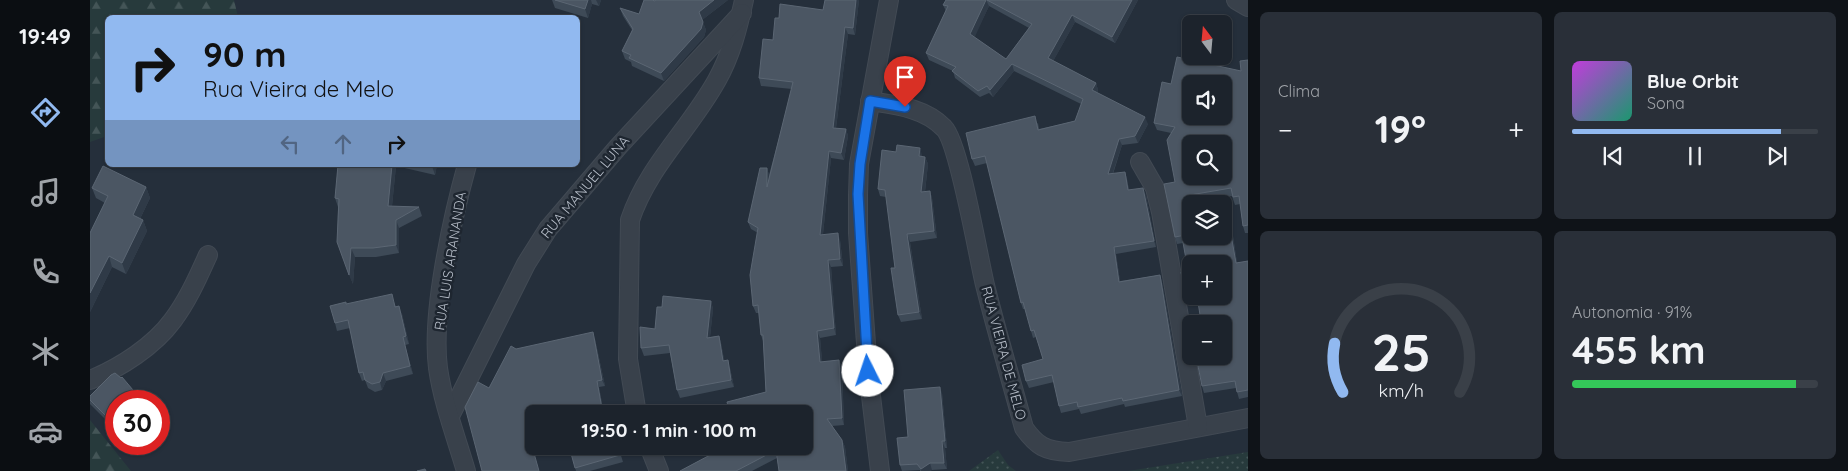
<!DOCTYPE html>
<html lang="pt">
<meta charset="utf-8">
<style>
:root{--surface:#1c232c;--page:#292f38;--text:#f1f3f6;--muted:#a0a4a9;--line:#3a4048;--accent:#91b9f0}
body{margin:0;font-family:Quicksand,sans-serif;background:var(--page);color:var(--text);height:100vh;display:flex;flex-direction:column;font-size:19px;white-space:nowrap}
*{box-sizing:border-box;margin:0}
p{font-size:16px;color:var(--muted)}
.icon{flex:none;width:28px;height:28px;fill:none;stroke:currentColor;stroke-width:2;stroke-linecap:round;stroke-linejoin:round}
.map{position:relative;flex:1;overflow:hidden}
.drawer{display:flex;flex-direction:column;gap:12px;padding:12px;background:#0f1318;width:600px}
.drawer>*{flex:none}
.banner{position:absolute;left:15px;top:15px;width:475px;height:152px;border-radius:8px;box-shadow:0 1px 4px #0004,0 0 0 1px var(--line);background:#91b9f0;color:#111;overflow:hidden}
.needle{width:32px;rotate:344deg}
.tools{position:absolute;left:1092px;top:15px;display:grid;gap:10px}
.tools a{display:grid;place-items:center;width:50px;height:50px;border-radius:8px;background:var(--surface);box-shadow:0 1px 4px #0004,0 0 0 1px var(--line);font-size:25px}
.speed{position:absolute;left:15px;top:390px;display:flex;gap:10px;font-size:25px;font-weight:700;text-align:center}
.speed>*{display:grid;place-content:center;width:65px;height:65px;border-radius:50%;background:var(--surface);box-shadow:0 1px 4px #0004,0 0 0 1px var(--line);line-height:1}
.speed .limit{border:8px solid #d22;background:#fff;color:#111}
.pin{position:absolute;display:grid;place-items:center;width:42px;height:42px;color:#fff;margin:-51px -21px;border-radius:50% 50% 50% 0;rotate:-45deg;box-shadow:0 0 5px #0007}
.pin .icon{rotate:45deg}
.me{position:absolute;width:55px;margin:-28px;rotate:356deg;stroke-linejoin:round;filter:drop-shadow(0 0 4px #0008)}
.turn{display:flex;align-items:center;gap:18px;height:105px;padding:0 15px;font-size:22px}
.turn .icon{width:65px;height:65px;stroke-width:2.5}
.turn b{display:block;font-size:35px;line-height:42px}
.lanes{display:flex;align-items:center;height:48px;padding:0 15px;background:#0003;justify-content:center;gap:25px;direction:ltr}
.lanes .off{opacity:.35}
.big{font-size:38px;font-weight:800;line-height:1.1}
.drawer .card{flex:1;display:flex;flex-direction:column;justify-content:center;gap:8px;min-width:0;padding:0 18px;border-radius:8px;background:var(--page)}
.drawer .dial{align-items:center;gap:0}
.dial svg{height:130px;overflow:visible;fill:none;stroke:var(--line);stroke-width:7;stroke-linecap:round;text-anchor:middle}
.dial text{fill:var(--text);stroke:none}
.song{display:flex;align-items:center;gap:15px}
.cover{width:60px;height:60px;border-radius:8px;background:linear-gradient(135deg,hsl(290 70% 55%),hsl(160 70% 35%))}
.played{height:5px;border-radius:2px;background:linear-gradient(90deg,var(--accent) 85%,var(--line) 85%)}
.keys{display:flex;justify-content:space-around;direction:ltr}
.heat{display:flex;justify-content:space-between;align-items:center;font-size:28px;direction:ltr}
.charge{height:8px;border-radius:4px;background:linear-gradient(90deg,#34c759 91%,var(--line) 0)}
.drawer .tiles{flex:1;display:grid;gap:12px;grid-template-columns:repeat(2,1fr)}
.trip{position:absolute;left:435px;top:405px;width:288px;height:50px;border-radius:8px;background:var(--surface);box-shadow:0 1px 4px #0004,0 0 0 1px var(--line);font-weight:800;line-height:50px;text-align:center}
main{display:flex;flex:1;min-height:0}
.tab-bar{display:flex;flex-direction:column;width:90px;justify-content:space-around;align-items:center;background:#0b0e12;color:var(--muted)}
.tab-bar .icon{width:35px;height:35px}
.tab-bar .current{color:var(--accent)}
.tab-bar b{font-size:22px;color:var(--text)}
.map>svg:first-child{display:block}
.forest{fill:url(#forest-firs)}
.park{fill:url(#park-dots)}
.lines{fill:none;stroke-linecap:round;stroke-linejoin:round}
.minor-casing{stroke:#424a54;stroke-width:20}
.minor{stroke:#39414b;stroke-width:18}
.wall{fill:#3e4a57;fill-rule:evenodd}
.shaded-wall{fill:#2f3a47}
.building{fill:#4b5663;stroke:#5b6673;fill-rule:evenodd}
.route-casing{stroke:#114b97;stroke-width:12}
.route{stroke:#1a73e8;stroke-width:9}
.labels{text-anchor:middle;stroke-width:5;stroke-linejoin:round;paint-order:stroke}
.street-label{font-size:14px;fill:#b5bcc7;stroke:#1e2630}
</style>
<main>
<nav class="tab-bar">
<b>19:49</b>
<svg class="icon current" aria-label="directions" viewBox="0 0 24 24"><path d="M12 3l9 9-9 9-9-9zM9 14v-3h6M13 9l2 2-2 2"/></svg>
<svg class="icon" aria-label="music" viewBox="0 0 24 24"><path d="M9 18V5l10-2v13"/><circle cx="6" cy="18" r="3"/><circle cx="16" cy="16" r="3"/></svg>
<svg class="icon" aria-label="phone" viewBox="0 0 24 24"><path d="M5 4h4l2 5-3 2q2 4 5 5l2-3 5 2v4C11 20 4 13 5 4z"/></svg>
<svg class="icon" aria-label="climate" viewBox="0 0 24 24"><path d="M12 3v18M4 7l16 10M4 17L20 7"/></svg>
<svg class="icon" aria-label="car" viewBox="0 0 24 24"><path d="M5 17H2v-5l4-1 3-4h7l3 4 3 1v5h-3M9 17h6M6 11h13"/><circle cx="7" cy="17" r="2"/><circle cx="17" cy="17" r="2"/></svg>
</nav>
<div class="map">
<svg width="1158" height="471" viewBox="0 0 1158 471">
<defs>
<pattern id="forest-firs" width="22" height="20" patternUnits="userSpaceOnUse" patternTransform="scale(1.25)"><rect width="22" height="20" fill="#273a3c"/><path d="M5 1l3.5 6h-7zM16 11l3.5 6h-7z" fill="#445557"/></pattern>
<pattern id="park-dots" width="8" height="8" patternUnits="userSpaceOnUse" patternTransform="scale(1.25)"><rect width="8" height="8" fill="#273a3c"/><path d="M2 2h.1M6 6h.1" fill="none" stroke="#445557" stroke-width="1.8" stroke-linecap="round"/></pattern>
</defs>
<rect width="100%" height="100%" fill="#252f3b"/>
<g class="forest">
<path d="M0,0H144L148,17L18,18L17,136L0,142Z"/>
<path d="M0,420L41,471H0Z"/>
</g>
<g class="park">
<path d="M908,450L918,465L926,471H879Z"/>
<path d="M1158,452V471H1038Z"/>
</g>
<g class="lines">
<g class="minor-casing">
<g id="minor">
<path d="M1146,0L1158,7"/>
<path d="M780,101C806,105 835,108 854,128C869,143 888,256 895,285C907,333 921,380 934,428C947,446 955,451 979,452L1158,418"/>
<path d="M1050,162L1065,188L1071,212L1108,427"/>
<path d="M0,380C30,368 64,346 83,320C98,300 108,277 118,255"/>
<path d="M547,414L538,359L540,220C558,166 600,129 627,80C641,55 648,28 654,0"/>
<path d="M360,416L436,264L458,229L528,147L652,13"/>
<path d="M559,446L569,471"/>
<path d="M376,471C366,437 353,403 348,368C341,314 362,219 377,165"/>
<path d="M790,471L778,371L768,233V195L769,164L799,0"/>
</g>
</g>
<use href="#minor" class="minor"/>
</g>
<g class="wall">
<path d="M462,0H511L509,6L502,4L498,18L465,8Z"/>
<path d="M638,0L612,20L616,30L614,37L574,81L542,66L541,62L535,59L532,51L542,30L533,16L530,8L549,14Z"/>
<path d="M735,0H769L765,35L758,34L746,128L756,129L758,136L754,160L741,158L733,234L750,240L753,266L741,267L746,335L730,338L732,362L749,360L752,368L754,425L742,426L752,440L755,447L758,471H689L687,458L662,471H590L637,446H714L676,392L673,341L671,335L669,313H666L663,306L668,233L661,229L658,222L677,168L679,175L702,89L671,86L669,78L683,40L689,18L733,10Z"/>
<path d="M856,0H1048L1025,43L985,22L963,61L1006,83L1008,90L1007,93L1058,124L1048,143L1032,145L1023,174L1035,172L1037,179L1039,190L1056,195L1066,247L1026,254L1030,281L1070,275L1072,282L1092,396L1035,407L1034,404L991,414L989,409L971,413L969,406L964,382L939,388L936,381L953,359L946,337L943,338L935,309H933L931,303L897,163L885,166L882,159L948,123L949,129L985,121L991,104L924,71L903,97L899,93L890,97L865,78L863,71L839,60L836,53L856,11L853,5ZM899,6L939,28L916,59L884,37Z"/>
<path d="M1158,60V233H1155L1153,226L1150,204L1145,205L1142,196L1102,202L1103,204H1101V236H1143L1147,263L1158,261V397L1149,399L1146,388L1114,393L1112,386L1111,321L1107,296L1101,264V295L1096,296L1094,289L1098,270L1093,243L1087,244L1085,237V182L1081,133L1067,130L1064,123L1081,84L1151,71Z"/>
<path d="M832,155V157H835L838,164L835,192L840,191L842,198L847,238L820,242L832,319L811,322L808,315L805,268L796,197L790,196L788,189Z"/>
<path d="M248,165H347L345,175L306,166L302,206L329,207L332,216L309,228V253L286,257H265L263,284L247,242L248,207L245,198Z"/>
<path d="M56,187L60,198L50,219L53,220L57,231L36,274L22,267L0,312V233L15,203L6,198L2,188Z"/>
<path d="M621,301L623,309L620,337L629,336L631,343L634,360L640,368L644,387L590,398L587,390L580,353L554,356L551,348L565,329L572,307Z"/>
<path d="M304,302L306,307L312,314L319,344L315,345L323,374L296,381L292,390L285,392L278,388L275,380L272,381L269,373L260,328L247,331L245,323Z"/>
<path d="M505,339L515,386L509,387L514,414H444V445L443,446L399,388L426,349Z"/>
<path d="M852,393L857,448H855L857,469L842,470L839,471H830V470L812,471L810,465L818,437Z"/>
<path d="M0,396L46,397L42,401H26V419L19,423L0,404Z"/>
<path d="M479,446H528L533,462L500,471H486Z"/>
</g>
<g class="shaded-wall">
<path d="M498,0H501L502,4L498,18L495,9Z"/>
<path d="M506,0H511L509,6Z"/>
<path d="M624,0H638L612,20L609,12Z"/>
<path d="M766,0H769L765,35L763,28Z"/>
<path d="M896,0L899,6L883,41L880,34Z"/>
<path d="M1042,0H1048L1025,43L1022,37Z"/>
<path d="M982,15L985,22L961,65L958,58Z"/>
<path d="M613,22L616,30L614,37L574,81L571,73Z"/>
<path d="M755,27L758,34L745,135L743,128Z"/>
<path d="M922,64L924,71L903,97L900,90Z"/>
<path d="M1006,83L1008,90L1004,97L1002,90Z"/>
<path d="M1055,117L1058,124L1048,143L1045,136Z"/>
<path d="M756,129L758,136L754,160L751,153Z"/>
<path d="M1029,139L1032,145L1020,181L1018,174Z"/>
<path d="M830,148L832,155L831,163L829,156Z"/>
<path d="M739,151L741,158L732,242L730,235Z"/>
<path d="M835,157L838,164L834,199L831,192Z"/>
<path d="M302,165H306V166L301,215L298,206Z"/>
<path d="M342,165H347L345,175L342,166Z"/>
<path d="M677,168L679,175L677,187Z"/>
<path d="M1035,172L1037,179L1040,197L1038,190Z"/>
<path d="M56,187L60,198L47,225L43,215Z"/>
<path d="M1053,188L1056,195L1066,247L1064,241Z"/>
<path d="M840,191L842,198L847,238L844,231Z"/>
<path d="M53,220L57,231L36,274L32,263Z"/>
<path d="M306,220L309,228V253L306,245Z"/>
<path d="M1140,229L1143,236L1148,270L1146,263Z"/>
<path d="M748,233L750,240L753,266L750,259Z"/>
<path d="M817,234L820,242L832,319L829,312Z"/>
<path d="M1024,247L1026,254L1031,288L1029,282Z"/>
<path d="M261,248L265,257L263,284L259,275Z"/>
<path d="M19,256L22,267L0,312V293Z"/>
<path d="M738,260L741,267L746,335L744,328Z"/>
<path d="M1070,275L1072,282L1092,396L1089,390Z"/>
<path d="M621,301L623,309L619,346L617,338Z"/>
<path d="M309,306L312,314L319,344L316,336Z"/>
<path d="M727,331L730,338L733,369L730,362Z"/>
<path d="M503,332L505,339L515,386L512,380Z"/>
<path d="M629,336L631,343L636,368L633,361Z"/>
<path d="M313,337L315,345L323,374L320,366Z"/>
<path d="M638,360L640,368L644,387L641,380Z"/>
<path d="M749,360L752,368L754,425L752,418Z"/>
<path d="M293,373L296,381L292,390L290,382Z"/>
<path d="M507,381L509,387L514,414H513Z"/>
<path d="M850,387L852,393L857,448L855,441Z"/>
<path d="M43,390L46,397L42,401H34Z"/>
<path d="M26,410V419L19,423L17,417Z"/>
<path d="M752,440L755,447L758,471H756Z"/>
<path d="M852,441L855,448L857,469L854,463Z"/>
<path d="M840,463L842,470L839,471H831V469Z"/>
</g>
<g class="building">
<path d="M465,0H498L495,9Z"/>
<path d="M554,0H562L565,1V0H624L609,12L613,22L611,29L571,73L539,58L541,55L532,51L543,29L530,8L549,14Z"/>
<path d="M735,0H766L763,28L755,27L743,128L756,129L751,153L739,151L730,235L748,233L750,259L738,260L744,328L727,331L730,362L749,360L752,418L737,419L752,440L756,471H689L686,450L646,471H590L637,446H714V414H640L637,402L676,392L673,335H671L668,305L663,306L660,275L668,228L658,222L670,168H677V187L703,82L669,78L673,39L683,40L685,18H689L690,4L733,10Z"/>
<path d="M856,0H896L880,34L916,59L942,24L897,0H1042L1022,37L982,15L958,58L1006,83L1002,90L1055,117L1045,136L1029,139L1018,174L1035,172L1038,190L1053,188L1064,241L1024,247L1029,282L1070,275L1089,390L1033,401L1032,398L988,407L987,402L969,406L962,375L936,381L932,365L953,359L944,330L941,331L933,302L931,303L895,156L882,159L876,133L945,116L948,130L985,121L993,99L922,64L900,90L897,86L888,91L862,71L866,67L836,53L858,6L853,5Z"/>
<path d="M1087,57L1151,71L1150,61L1158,60V225L1153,226L1149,196L1143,197L1141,188L1100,195L1101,205V234L1085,237L1074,184L1085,182L1077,140L1085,127L1064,123L1072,82L1081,84ZM1101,84H1134V116H1101ZM1101,144H1134V176H1101Z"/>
<path d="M807,145L830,148L829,156L835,157L831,192L840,191L844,231L817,234L829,312L808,315L801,268H805L795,190L788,189L792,150L806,152Z"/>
<path d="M248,165H302L298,206L329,207L306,220V245L283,248H261L259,275L247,242L249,199L245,198Z"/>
<path d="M13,166L56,187L43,215L53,220L32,263L19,256L0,293V233L18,196L2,188Z"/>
<path d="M1140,229L1146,263L1158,261V390L1147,392L1145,381L1112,386L1106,356H1134V324H1101V332L1099,323L1111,321L1107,296H1134V264H1101V288L1094,289L1091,272L1098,270L1092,237L1101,236H1134V230Z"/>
<path d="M302,294L305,307L309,306L316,336L313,337L320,366L293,373L290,382L282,384L275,380L273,372L269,373L258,320L245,323L240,306L256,302V304Z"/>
<path d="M573,296L621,301L617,338L629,336L633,361L638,360L641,380L587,390L579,345L551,348L550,327L565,329L567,307H572Z"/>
<path d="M503,332L512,380L507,381L513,414H444V438L440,439L449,471H392L375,407L388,382L399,388L421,346L426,349Z"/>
<path d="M25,373L31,378L32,377L43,390L34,401H26V410L17,417L0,400V396L21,375Z"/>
<path d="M850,387L855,441H852L854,463H840L831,469L827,464L810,465L807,438L818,437L814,390Z"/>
<path d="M479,446H528L530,455L485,468Z"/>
<path d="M335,469L336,471H327Z"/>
</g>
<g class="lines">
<g class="route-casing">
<path id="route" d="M778,371L768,194L770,164L780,101L815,107"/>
</g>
<use href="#route" class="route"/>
</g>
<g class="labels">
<g class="street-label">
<text transform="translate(495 187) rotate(-50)" y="5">RUA MANUEL LUNA</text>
<text transform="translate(360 261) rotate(-81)" y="5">RUA LUIS ARANANDA</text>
<text transform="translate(914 353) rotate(75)" y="5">RUA VIEIRA DE MELO</text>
</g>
</g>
</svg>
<div class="tools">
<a><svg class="needle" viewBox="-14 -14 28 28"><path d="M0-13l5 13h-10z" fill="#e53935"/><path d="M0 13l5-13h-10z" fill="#a0a4a9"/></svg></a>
<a><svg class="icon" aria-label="sound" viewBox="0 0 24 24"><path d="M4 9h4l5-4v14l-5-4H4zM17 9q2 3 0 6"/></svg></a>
<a><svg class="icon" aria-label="search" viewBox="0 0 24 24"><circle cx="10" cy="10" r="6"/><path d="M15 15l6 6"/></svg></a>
<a><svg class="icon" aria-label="layers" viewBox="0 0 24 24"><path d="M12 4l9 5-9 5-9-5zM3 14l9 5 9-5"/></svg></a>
<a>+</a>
<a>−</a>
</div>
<div class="speed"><div class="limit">30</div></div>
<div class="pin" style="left:815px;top:107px;background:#d93025"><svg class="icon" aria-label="arrive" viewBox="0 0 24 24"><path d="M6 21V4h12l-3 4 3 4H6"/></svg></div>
<svg class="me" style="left:778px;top:371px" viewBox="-20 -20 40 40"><circle r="19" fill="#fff"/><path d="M0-13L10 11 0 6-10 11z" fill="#1a73e8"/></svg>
<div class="trip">19:50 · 1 min · 100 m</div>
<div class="banner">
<div class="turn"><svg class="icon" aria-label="right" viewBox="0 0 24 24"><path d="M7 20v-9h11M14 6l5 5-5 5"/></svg><div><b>90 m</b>Rua Vieira de Melo</div></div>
<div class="lanes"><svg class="icon off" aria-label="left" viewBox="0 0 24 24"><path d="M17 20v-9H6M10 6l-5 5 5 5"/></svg><svg class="icon off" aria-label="ahead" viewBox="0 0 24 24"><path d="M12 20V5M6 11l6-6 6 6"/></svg><svg class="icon" aria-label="right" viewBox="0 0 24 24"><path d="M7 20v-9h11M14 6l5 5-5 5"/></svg></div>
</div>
</div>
<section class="drawer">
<div class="tiles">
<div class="card"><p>Clima</p>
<div class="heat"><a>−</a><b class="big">19°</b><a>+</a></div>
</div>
<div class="card">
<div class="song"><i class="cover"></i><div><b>Blue Orbit</b><p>Sona</p></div></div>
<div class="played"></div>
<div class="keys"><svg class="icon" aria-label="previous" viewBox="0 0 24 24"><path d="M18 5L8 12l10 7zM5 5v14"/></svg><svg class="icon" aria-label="pause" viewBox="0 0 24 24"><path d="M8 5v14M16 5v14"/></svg><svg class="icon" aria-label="next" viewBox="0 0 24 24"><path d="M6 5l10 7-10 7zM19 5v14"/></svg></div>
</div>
<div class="card dial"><svg viewBox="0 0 100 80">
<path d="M14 69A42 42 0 1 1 86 69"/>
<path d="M14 69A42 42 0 0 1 9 39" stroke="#91b9f0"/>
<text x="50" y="56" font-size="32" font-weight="700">25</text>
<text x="50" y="72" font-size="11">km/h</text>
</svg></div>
<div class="card"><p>Autonomia · 91%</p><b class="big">455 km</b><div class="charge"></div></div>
</div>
</section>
</main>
